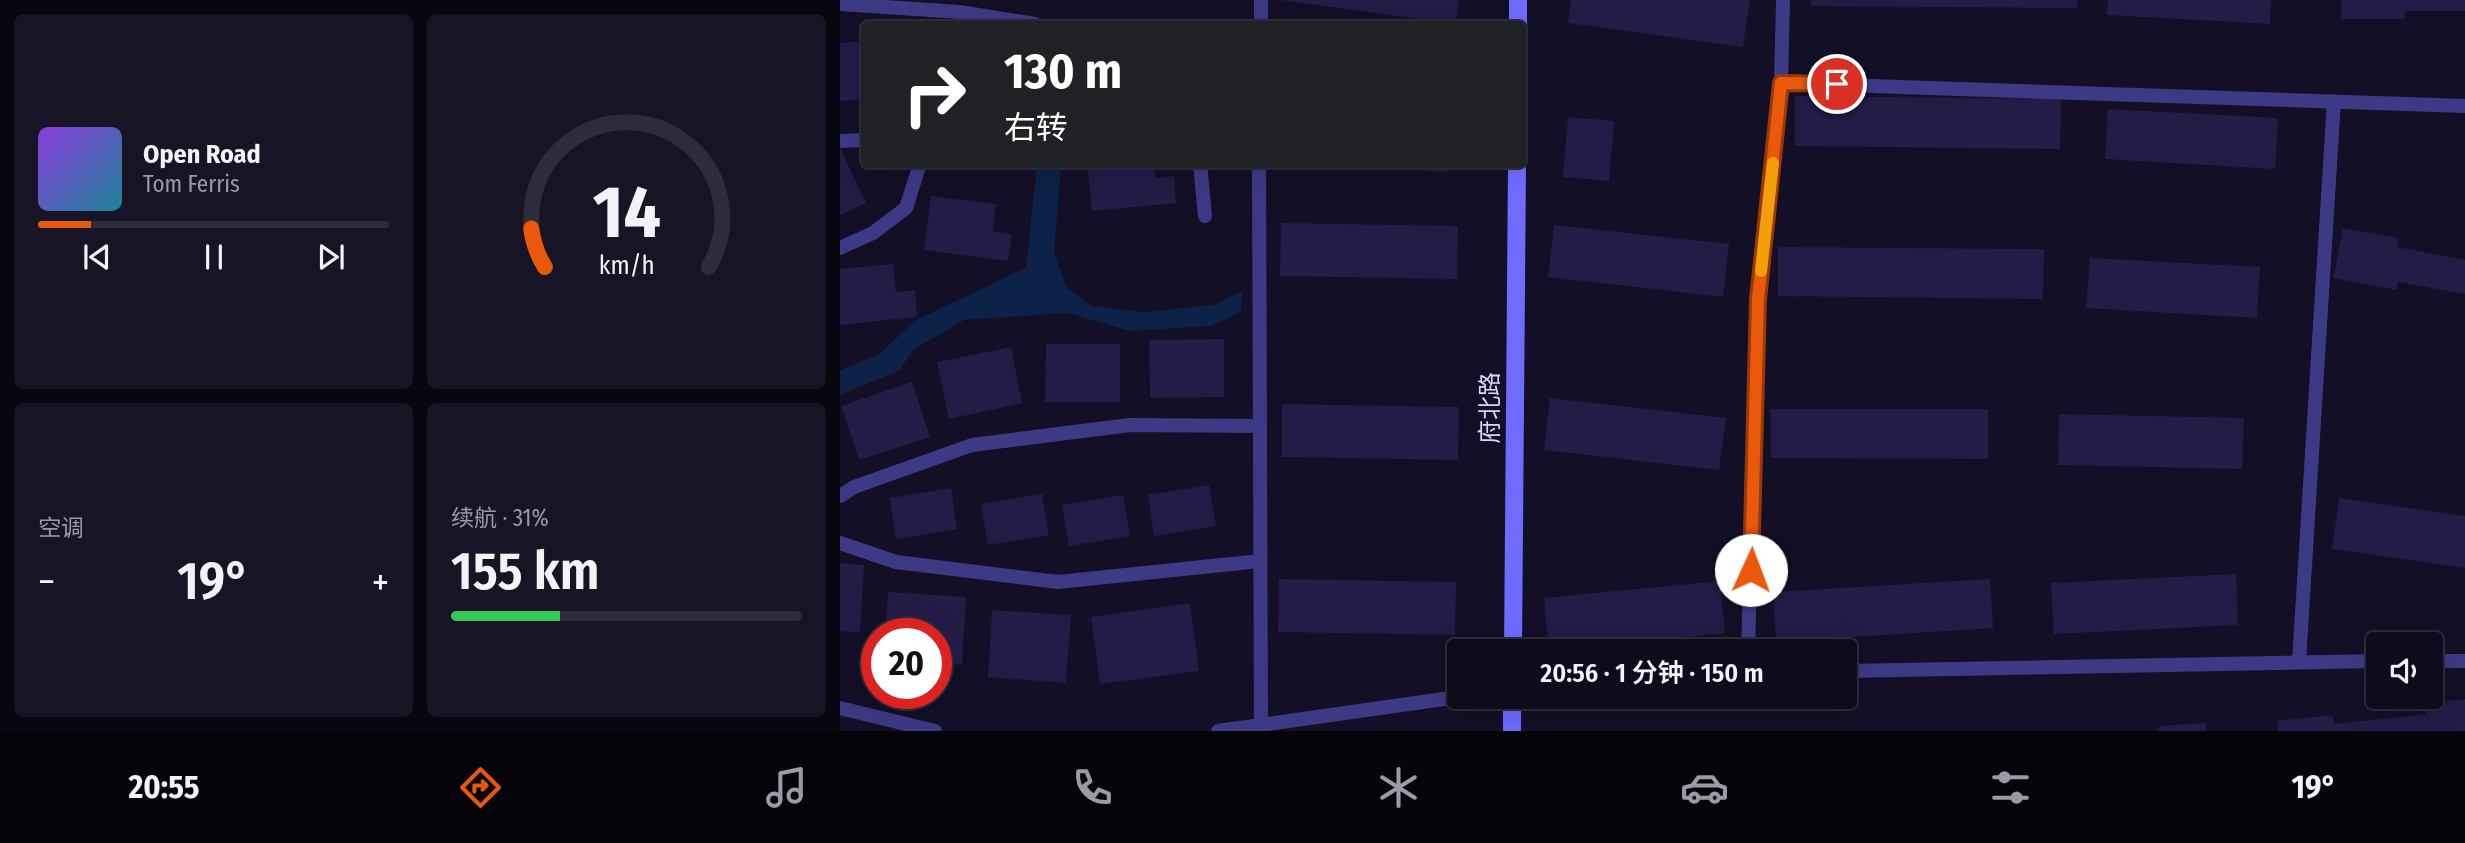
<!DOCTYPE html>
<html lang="zh">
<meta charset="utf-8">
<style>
:root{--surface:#0e0b1c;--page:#171425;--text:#f1f3f6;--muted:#9b9ba3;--line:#2e2b3b;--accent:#ea580c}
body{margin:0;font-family:"Fira Sans Condensed","Noto Sans SC",sans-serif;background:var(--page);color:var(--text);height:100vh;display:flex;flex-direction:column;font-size:26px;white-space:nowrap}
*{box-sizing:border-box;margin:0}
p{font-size:23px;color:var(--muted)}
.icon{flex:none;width:38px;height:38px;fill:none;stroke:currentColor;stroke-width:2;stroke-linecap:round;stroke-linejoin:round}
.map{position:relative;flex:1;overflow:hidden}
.panel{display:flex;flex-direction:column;gap:14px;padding:14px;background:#08060f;width:840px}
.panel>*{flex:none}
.top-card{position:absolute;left:21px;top:21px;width:665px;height:147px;border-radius:7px;box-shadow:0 7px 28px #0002,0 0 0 2px var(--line);background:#202124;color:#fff;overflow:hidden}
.fabs{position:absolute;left:1526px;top:632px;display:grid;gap:14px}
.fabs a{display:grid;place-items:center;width:77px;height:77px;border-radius:7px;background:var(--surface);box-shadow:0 7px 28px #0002,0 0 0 2px var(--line);font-size:35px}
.speed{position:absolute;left:21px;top:618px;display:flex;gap:14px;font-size:35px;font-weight:700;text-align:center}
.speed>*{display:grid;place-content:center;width:91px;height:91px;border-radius:50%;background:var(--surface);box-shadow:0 7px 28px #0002,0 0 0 2px var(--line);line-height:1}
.speed .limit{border:10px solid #d22;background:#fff;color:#111}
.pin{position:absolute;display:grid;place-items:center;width:60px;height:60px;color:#fff;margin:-30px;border:4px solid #fff;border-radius:50%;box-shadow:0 2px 7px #0007}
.me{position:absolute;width:77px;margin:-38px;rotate:2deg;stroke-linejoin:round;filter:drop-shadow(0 0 5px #0008)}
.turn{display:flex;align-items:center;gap:24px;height:147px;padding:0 28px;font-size:32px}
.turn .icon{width:91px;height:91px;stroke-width:2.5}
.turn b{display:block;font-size:49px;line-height:60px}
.big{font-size:52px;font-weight:600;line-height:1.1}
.panel .widget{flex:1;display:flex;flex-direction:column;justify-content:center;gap:10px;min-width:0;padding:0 24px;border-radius:10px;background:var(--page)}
.panel .dial{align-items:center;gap:0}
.dial svg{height:182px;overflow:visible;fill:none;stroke:var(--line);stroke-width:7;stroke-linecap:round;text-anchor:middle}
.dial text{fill:var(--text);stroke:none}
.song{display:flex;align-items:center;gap:21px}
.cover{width:84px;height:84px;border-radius:10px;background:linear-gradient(135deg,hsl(270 70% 55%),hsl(190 70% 35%))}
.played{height:7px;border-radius:4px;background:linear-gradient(90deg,var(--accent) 15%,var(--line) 15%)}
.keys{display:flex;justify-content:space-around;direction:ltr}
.heat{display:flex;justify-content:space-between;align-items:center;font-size:38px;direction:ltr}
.charge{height:10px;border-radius:5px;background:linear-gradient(90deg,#34c759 31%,var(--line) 0)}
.panel .tiles{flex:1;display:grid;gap:14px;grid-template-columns:repeat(2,1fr)}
.trip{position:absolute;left:607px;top:639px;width:410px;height:70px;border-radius:7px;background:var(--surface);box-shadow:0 7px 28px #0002,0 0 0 2px var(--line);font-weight:600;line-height:70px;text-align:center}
.menu{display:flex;height:112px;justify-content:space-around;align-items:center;background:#06040b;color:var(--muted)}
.menu .icon{width:49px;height:49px}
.menu .current{color:var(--accent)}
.menu b{font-size:32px;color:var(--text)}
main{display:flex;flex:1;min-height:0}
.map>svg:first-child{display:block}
.water{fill:#0c2248}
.building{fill:#241b47}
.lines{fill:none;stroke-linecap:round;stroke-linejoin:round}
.lane{stroke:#3d3a85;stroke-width:14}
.secondary{stroke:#6f6bff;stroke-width:18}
.route-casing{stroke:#983908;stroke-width:18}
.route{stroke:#ea580c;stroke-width:12}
.slow{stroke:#f59e0b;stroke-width:12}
.labels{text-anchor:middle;stroke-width:7;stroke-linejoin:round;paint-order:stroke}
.street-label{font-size:24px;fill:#d9d4ff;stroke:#130f26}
</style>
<main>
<section class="panel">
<div class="tiles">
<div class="widget">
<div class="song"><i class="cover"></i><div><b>Open Road</b><p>Tom Ferris</p></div></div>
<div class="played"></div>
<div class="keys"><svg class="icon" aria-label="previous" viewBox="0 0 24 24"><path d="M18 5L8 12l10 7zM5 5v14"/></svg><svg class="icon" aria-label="pause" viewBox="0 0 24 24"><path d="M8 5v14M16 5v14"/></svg><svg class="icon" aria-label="next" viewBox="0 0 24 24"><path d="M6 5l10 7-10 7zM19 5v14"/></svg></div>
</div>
<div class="widget dial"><svg viewBox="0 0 100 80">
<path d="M14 69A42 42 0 1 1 86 69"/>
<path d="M14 69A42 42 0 0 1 8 52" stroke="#ea580c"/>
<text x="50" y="56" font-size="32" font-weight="700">14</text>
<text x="50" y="72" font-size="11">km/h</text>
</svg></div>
<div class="widget"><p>空调</p>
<div class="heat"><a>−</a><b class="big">19°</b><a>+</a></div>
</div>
<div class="widget"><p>续航 · 31%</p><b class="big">155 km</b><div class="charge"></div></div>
</div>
</section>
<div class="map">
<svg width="1625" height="731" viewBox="0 0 1625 731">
<rect width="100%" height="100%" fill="#130f26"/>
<path class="water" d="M197,165H221L214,252L226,287L251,306L304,312L374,305L402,291L401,311L371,326L290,331L228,313L124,320L73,350L60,370L0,395V370L38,355L76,320L186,268Z"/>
<g class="building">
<path d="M440,0H619L616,24Z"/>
<path d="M731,0H910L903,47L728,23Z"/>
<path d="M971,0H1237V8L971,6Z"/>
<path d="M1268,0H1431L1430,24L1267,15Z"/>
<path d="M1501,0H1625V11H1565V19H1501Z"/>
<path d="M24,41V99L0,101V43Z"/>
<path d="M955,96L1221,99L1220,149L955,146Z"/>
<path d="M1268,109L1438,118L1435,169L1265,159Z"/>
<path d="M728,117L774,121L769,181L723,177Z"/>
<path d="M0,148L26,203L0,215Z"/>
<path d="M247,164H314L315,178L334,176L336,203L252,211Z"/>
<path d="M553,164H607V173L553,168Z"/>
<path d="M91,196L156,204L153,232L172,234L168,261L84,250Z"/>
<path d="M441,223L618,226L617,279L440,276Z"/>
<path d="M714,225L889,244L883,297L708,277Z"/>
<path d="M1503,228L1558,238L1557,247L1625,260V294L1558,282L1557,290L1493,278Z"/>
<path d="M938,247L1204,249L1203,299L938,296Z"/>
<path d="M1250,258L1420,267L1417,318L1246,308Z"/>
<path d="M53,264L56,292L75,290L77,317L0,325V269Z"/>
<path d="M384,339V397L310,398L309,340Z"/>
<path d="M206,344H280V402H205Z"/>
<path d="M171,347L182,403L109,419L97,362Z"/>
<path d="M72,382L90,437L19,460L1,406Z"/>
<path d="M710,398L886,418L879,470L704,450Z"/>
<path d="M442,404L619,407L618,460L442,457Z"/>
<path d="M931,409H1148V459L931,458Z"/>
<path d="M1219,414L1404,418L1402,469L1218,465Z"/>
<path d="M369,485L376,526L314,536L308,495Z"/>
<path d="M111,488L117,529L56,539L50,498Z"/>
<path d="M202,494L209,535L148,545L141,504Z"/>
<path d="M283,495L290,536L229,546L222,505Z"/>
<path d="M1499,498L1625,516V568L1492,549Z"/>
<path d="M0,563L24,565L20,633L0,631Z"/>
<path d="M1396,574L1398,625L1214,634L1211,583Z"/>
<path d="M439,579L616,582L615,635L438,632Z"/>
<path d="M1150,579L1153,628L936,642L933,592Z"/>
<path d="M880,581L885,633L709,651L704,598Z"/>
<path d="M48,592L126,597L122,665L96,663V634H45Z"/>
<path d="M350,603L359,671L260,684L251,617Z"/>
<path d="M152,610L231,615L226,683L148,677Z"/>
<path d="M1625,699V731H1438L1437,721L1493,715L1494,724L1586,714L1585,703Z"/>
<path d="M1366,723V731H1319V726Z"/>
</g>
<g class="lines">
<g class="lane">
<path d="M0,4L120,12L195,24"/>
<path d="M421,24V0"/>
<path d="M941,83L1625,106"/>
<path d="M0,141L24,140"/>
<path d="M360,164L365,216"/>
<path d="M419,164L421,726"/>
<path d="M0,248L33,233L66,208L80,164"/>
<path d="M0,496L14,487L132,445L290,425L420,426"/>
<path d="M0,543L56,562L218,582L420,561"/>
<path d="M908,651L918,299L941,83L943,0"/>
<path d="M1591,661H1625"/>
<path d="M1459,662L1494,101"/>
<path d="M1004,671L1538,661"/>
<path d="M0,708L95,731"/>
<path d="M378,731L625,696"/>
</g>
<g class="secondary">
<path d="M678,24V0"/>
<path d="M673,651L677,164"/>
<path d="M672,731V696"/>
</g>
</g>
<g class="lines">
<g class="route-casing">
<path id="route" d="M911,570L918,299L941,83L997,84"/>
</g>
<use href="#route" class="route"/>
<path class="slow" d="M921,271L933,163"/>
</g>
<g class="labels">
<g class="street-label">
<text transform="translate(650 408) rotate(-90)" y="8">府北路</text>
</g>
</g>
</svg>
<div class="fabs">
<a><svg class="icon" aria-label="sound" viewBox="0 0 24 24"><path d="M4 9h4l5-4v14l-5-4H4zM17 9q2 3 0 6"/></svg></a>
</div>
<div class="speed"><div class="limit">20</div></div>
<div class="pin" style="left:997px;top:84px;background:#d93025"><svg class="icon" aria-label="arrive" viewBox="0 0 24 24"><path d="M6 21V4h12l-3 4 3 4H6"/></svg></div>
<svg class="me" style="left:911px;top:570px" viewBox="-20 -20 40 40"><circle r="19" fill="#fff"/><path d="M0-13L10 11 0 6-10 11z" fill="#ea580c"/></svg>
<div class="trip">20:56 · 1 分钟 · 150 m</div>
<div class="top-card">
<div class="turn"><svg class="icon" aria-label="right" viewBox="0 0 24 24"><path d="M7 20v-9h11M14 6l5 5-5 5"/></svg><div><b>130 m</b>右转</div></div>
</div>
</div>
</main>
<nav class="menu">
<b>20:55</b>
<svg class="icon current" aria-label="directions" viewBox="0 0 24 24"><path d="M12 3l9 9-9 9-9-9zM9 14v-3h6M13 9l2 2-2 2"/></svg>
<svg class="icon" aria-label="music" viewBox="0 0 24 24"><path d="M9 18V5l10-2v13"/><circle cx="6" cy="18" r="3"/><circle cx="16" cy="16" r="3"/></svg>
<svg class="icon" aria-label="phone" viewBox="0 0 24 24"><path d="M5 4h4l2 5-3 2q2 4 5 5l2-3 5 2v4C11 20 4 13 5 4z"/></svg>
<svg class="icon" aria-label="climate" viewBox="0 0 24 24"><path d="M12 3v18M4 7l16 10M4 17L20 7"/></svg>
<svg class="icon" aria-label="car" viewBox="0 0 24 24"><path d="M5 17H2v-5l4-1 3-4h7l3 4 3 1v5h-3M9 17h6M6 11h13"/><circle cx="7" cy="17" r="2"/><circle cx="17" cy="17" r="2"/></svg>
<svg class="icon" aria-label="filters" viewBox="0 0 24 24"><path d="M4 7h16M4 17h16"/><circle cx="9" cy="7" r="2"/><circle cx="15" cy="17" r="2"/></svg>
<b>19°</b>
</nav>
